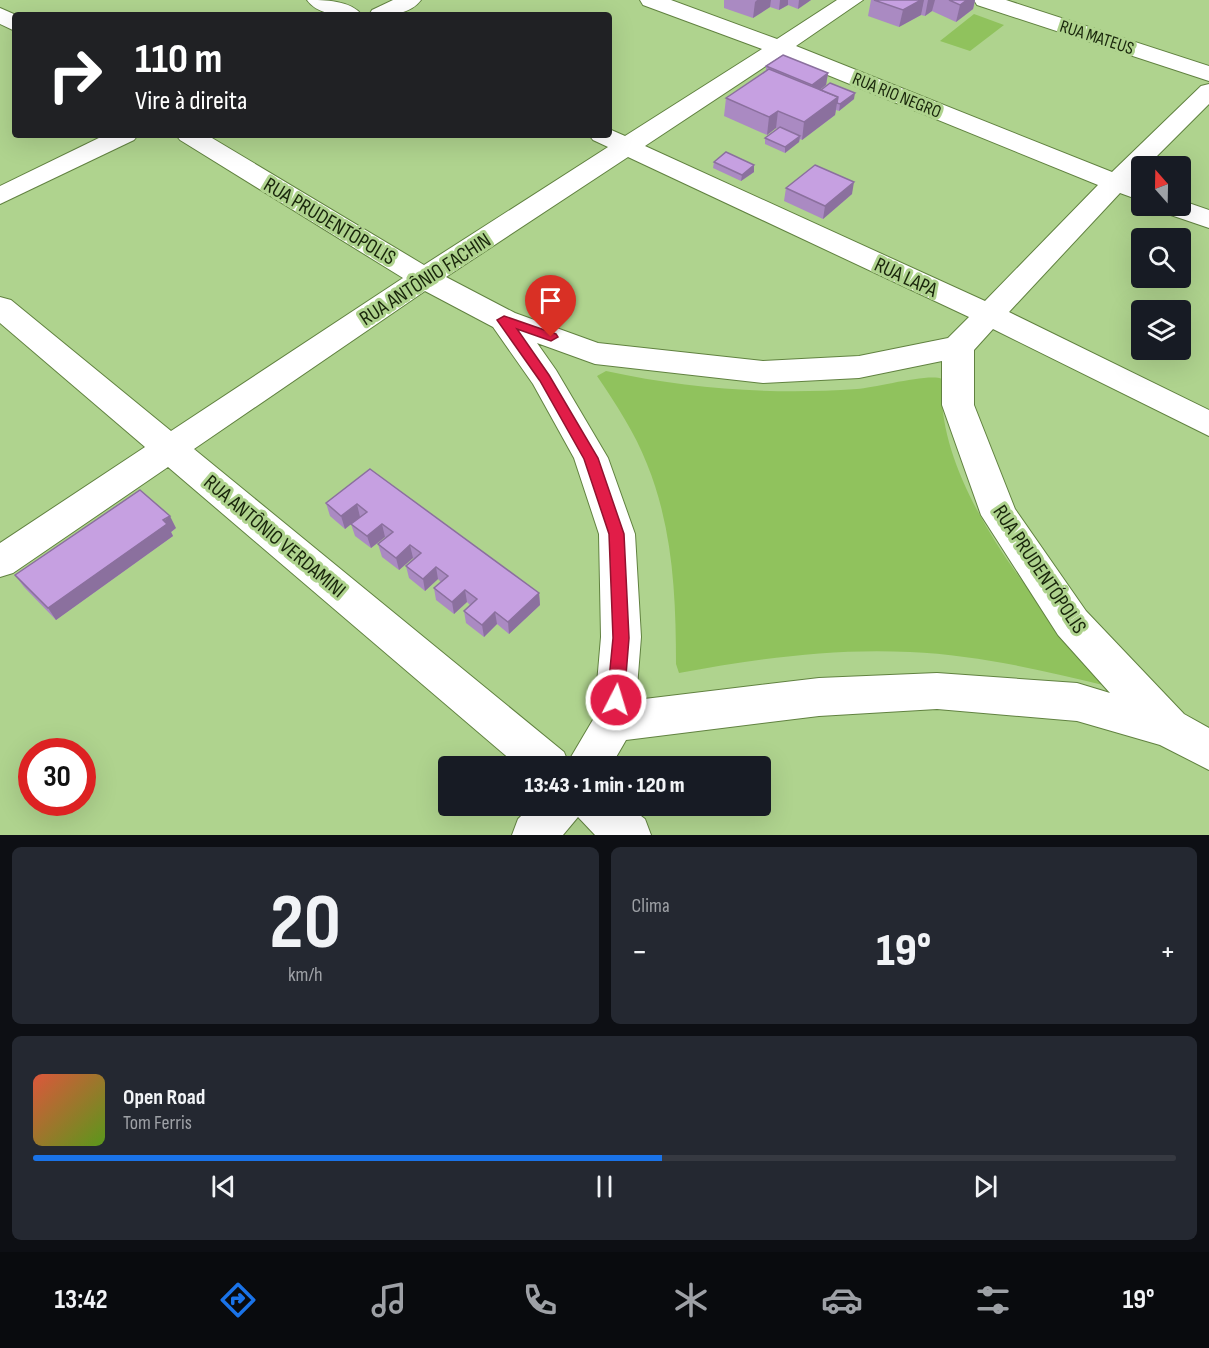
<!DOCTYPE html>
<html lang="pt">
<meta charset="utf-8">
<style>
:root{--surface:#171b24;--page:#242831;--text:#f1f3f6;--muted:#9ea1a6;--line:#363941;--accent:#1a73e8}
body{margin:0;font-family:"Sofia Sans Condensed",sans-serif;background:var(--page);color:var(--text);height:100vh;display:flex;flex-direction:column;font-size:22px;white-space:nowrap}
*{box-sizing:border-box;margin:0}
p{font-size:20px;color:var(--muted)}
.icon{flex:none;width:33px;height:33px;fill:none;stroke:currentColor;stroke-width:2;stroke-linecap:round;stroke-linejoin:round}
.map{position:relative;height:835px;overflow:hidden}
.details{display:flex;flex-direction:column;gap:12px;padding:12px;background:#0d0f14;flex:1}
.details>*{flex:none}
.banner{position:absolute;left:12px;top:12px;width:600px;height:126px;border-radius:6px;box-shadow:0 6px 24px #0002;background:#202124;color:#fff;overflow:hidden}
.needle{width:39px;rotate:340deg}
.fabs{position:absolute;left:1131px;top:156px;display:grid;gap:12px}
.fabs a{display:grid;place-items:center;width:60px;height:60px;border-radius:6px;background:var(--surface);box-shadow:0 6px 24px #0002;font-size:30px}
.speed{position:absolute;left:18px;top:738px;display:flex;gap:12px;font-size:30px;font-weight:700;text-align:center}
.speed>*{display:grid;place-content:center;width:78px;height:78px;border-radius:50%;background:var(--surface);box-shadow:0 6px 24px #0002;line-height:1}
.speed .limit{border:9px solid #d22;background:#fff;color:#111}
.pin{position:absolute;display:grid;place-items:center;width:51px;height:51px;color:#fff;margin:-62px -26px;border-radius:50% 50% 50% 0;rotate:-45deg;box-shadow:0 0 6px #0007}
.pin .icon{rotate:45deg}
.me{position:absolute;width:66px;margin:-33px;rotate:5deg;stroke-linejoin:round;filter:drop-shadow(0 0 4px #0008)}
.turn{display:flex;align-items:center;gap:21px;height:126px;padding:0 24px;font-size:27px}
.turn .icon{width:78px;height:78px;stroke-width:2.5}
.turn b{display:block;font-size:42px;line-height:51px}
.big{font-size:45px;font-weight:800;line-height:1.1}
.details .widget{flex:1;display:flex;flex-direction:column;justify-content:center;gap:9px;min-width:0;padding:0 21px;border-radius:9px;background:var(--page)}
.details .dial{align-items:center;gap:0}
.dial b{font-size:78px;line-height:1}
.song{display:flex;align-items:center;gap:18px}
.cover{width:72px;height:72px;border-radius:9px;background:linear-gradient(135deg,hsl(10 70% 55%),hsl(90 70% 35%))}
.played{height:6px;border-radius:3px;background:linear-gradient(90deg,var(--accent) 55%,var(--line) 55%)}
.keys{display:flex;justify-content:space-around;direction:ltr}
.heat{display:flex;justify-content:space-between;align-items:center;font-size:33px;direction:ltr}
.details .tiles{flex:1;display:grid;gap:12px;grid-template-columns:1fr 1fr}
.widget:last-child{grid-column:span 2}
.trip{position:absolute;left:438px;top:756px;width:333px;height:60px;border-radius:6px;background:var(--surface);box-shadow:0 6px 24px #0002;font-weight:800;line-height:60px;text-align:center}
.dock{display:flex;height:96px;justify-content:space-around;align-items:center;background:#090b0e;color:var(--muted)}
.dock .icon{width:42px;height:42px}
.dock .selected{color:var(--accent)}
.dock b{font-size:27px;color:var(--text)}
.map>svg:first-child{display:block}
.green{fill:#90c25d}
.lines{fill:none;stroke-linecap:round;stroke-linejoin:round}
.minor-casing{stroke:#618240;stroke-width:2}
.minor{fill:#fff;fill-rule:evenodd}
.wall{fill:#aa8ac2}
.shaded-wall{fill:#8b709e}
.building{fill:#c6a0e1;stroke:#8b709e;stroke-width:1.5}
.route{fill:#e11d48;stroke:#92132f;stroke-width:1.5}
.labels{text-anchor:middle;stroke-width:6;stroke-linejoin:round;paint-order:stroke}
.far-street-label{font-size:18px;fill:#19260b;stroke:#afd38e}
.street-label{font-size:21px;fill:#19260b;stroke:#afd38e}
</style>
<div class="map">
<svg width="1209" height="835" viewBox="0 0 1209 835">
<rect width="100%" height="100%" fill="#afd38e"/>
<g class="green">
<path d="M974,14L1004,25L970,51L940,41Z"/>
<path d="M606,371C689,389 772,395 857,389C875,388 929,373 942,379C934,486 1041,609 1107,686C1042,670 977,655 910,652C832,648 755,659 679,673L676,664C676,597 673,528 647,464C635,433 616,404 597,376Z"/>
</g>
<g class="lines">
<g class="minor-casing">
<g id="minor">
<path d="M307,0C325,0 350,0 362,15C344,15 319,17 307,0Z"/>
<path d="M393,0H421C409,16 387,15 369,15L372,10Z"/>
<path d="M640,0H671L777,39L837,0H863L796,46L1112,172L1201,86L1209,84V104L1147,166H1142V172L1133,180L1142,183V201L1120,193L1009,312L1209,410V436L993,329L974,350V405L1015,509L1086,611L1184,714L1209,728V770L1160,745L1077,721L937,709L819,716L626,740L611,766H518L168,467L13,573L0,577V543L145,447L0,323V297L11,300L171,431L403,278L180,140L176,135H207L424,265L608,147L593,140L589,135H609V129L625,136L762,49L643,5ZM781,56L1098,185L985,301L645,146ZM628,157L969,317L948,338L859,356L763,361L598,343L515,313L446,277ZM425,291L493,327L533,384L574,458L599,534L601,637L594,718L568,762L564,752L194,449ZM537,343L595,364L763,383L859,378L942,361V405L981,515L1058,635L1110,693L1077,683L937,673L819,678L636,700L641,637L635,534L608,458L556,370Z"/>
<path d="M974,0H1006L1209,66V81L977,5Z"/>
<path d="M0,8L16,15L15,31L0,24Z"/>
<path d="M105,135H138L134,140L0,204V186Z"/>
<path d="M1180,200L1209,210V228L1162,212L1158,206H1180Z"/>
<path d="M531,806H628L645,819L651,835H595L578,817L563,835H512L518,819Z"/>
</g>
</g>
<use href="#minor" class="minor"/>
</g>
<g class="wall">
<path d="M724,0H811L798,9L788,5L779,10L770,7L753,18L724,8Z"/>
<path d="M871,0H975L973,9L956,22L932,11L925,16L921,15L899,27L868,16Z"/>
<path d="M766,66L828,73L826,85L820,90L854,99L839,111L836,110L835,115L802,140L800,139L799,142L785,153L765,144V138L777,129L776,128L767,135L724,116L726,98L766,72Z"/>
<path d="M714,162L754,165V172L741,181L713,168Z"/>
<path d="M786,188L852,194L823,219L784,201Z"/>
<path d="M370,469L539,593L540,605L509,634L497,624L484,637L466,623L464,611L470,605L467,602L454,614L436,600L434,588L441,582L438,579L425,591L409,578L406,566L414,559L413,558L399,570L382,557L378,544L386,538L385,537L371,548L355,536L351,524L345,529L330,516L326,503Z"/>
<path d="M176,528L171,532L173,536L56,620L24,587L15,575Z"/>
</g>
<g class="shaded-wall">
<path d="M757,0H771L770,7L753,18L755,2Z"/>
<path d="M780,0H788V5L779,10Z"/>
<path d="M799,0H811L798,9Z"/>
<path d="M921,0H924L921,15L899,27L903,10Z"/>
<path d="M928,0H935L932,11L925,16Z"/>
<path d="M967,0H975L973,9L956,22L960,5Z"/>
<path d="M828,73L826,85L810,97L812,85Z"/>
<path d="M855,93L854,99L839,111L840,104Z"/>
<path d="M838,97L835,115L802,140L804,122Z"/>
<path d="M778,111L776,128L767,135L769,117Z"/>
<path d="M800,136L799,142L785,153V147Z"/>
<path d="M754,165V172L741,181L742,175Z"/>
<path d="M854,182L852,194L823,219L825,206Z"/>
<path d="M357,504L360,517L345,529L341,516Z"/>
<path d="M170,516L176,528L171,532L173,536L56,620L48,608Z"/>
<path d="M382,524L385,537L371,548L367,536Z"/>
<path d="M410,545L413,558L399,570L396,558Z"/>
<path d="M436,567L438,579L425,591L423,579Z"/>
<path d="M465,590L467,602L454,614L452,602Z"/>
<path d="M539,593L540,605L509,634L508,622Z"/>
<path d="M495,612L497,624L484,637L482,625Z"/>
</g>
<g class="building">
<path d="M874,0H921L903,10Z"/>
<path d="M949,0H967L960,5Z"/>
<path d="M783,55L828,73L812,85L766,66Z"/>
<path d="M769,69L838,97L804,122L778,111L769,117L726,98Z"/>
<path d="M830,83L855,93L840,104L837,103L838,97L821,90Z"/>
<path d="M780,127L800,136L785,147L765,138Z"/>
<path d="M726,152L754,165L742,175L714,162Z"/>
<path d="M815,165L854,182L825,206L786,188Z"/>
<path d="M370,469L539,593L508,622L495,612L482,625L464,611L477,599L465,590L452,602L434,588L448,576L436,567L423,579L406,566L421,553L410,545L396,558L378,544L393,532L382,524L367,536L351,524L367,512L357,504L341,516L326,503Z"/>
<path d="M140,490L170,516L163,520L167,524L48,608L15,575Z"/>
</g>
<path class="route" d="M504,316L556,334L558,337L551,341L517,329L549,375L598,458L624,534L629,638L624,700L622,706L616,708L610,706L607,700L613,638L609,534L584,459L540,381L497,320Z"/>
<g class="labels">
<g class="far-street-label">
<text transform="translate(1097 37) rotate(18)" y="6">RUA MATEUS</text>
<text transform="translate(897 95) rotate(22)" y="6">RUA RIO NEGRO</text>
</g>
<g class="street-label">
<text transform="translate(330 221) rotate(31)" y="7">RUA PRUDENTÓPOLIS</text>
<text transform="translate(906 277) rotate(25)" y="7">RUA LAPA</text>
<text transform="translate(425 279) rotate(-33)" y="7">RUA ANTÔNIO FACHIN</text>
<text transform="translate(275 536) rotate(40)" y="7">RUA ANTÔNIO VERDAMINI</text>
<text transform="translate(1040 569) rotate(56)" y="7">RUA PRUDENTÓPOLIS</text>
</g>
</g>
</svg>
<div class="fabs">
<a><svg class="needle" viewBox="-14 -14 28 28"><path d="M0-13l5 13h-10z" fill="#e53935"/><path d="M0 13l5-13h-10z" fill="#9ea1a6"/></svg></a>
<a><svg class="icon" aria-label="search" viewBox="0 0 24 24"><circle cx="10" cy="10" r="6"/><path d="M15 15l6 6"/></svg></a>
<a><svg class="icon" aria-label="layers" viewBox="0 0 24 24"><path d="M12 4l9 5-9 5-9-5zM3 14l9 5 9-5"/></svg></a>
</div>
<div class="speed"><div class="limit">30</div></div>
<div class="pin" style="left:551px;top:337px;background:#d93025"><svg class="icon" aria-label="arrive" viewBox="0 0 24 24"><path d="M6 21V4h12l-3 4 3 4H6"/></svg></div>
<svg class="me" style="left:616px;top:700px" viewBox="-20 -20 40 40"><circle r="17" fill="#e11d48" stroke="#fff" stroke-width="3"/><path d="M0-11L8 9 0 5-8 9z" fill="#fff"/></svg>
<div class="trip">13:43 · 1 min · 120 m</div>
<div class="banner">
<div class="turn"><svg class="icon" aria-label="right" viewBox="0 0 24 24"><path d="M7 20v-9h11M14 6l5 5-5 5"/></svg><div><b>110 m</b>Vire à direita</div></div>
</div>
</div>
<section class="details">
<div class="tiles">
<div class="widget dial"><b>20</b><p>km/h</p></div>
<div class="widget"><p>Clima</p>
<div class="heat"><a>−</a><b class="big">19°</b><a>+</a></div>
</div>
<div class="widget">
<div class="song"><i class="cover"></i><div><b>Open Road</b><p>Tom Ferris</p></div></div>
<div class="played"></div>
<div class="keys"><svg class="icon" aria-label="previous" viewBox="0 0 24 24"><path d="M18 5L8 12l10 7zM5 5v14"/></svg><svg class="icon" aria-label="pause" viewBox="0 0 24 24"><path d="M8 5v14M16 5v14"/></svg><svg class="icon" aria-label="next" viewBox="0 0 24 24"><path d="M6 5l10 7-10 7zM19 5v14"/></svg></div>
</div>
</div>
</section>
<nav class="dock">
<b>13:42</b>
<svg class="icon selected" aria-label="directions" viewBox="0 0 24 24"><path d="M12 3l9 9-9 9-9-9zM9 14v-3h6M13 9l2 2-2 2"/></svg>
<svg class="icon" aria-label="music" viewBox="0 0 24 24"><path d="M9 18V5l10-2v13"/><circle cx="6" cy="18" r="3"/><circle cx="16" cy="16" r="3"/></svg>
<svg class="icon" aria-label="phone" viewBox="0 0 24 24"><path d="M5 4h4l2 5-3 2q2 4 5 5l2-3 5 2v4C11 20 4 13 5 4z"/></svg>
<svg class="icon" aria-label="climate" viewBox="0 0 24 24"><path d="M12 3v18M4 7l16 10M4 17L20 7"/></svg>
<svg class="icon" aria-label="car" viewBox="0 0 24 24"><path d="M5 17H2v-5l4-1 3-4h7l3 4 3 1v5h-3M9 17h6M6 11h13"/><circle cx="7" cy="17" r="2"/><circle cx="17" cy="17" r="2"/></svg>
<svg class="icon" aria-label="filters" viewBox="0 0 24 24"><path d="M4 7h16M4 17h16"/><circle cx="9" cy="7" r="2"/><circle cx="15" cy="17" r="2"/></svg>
<b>19°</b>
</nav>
